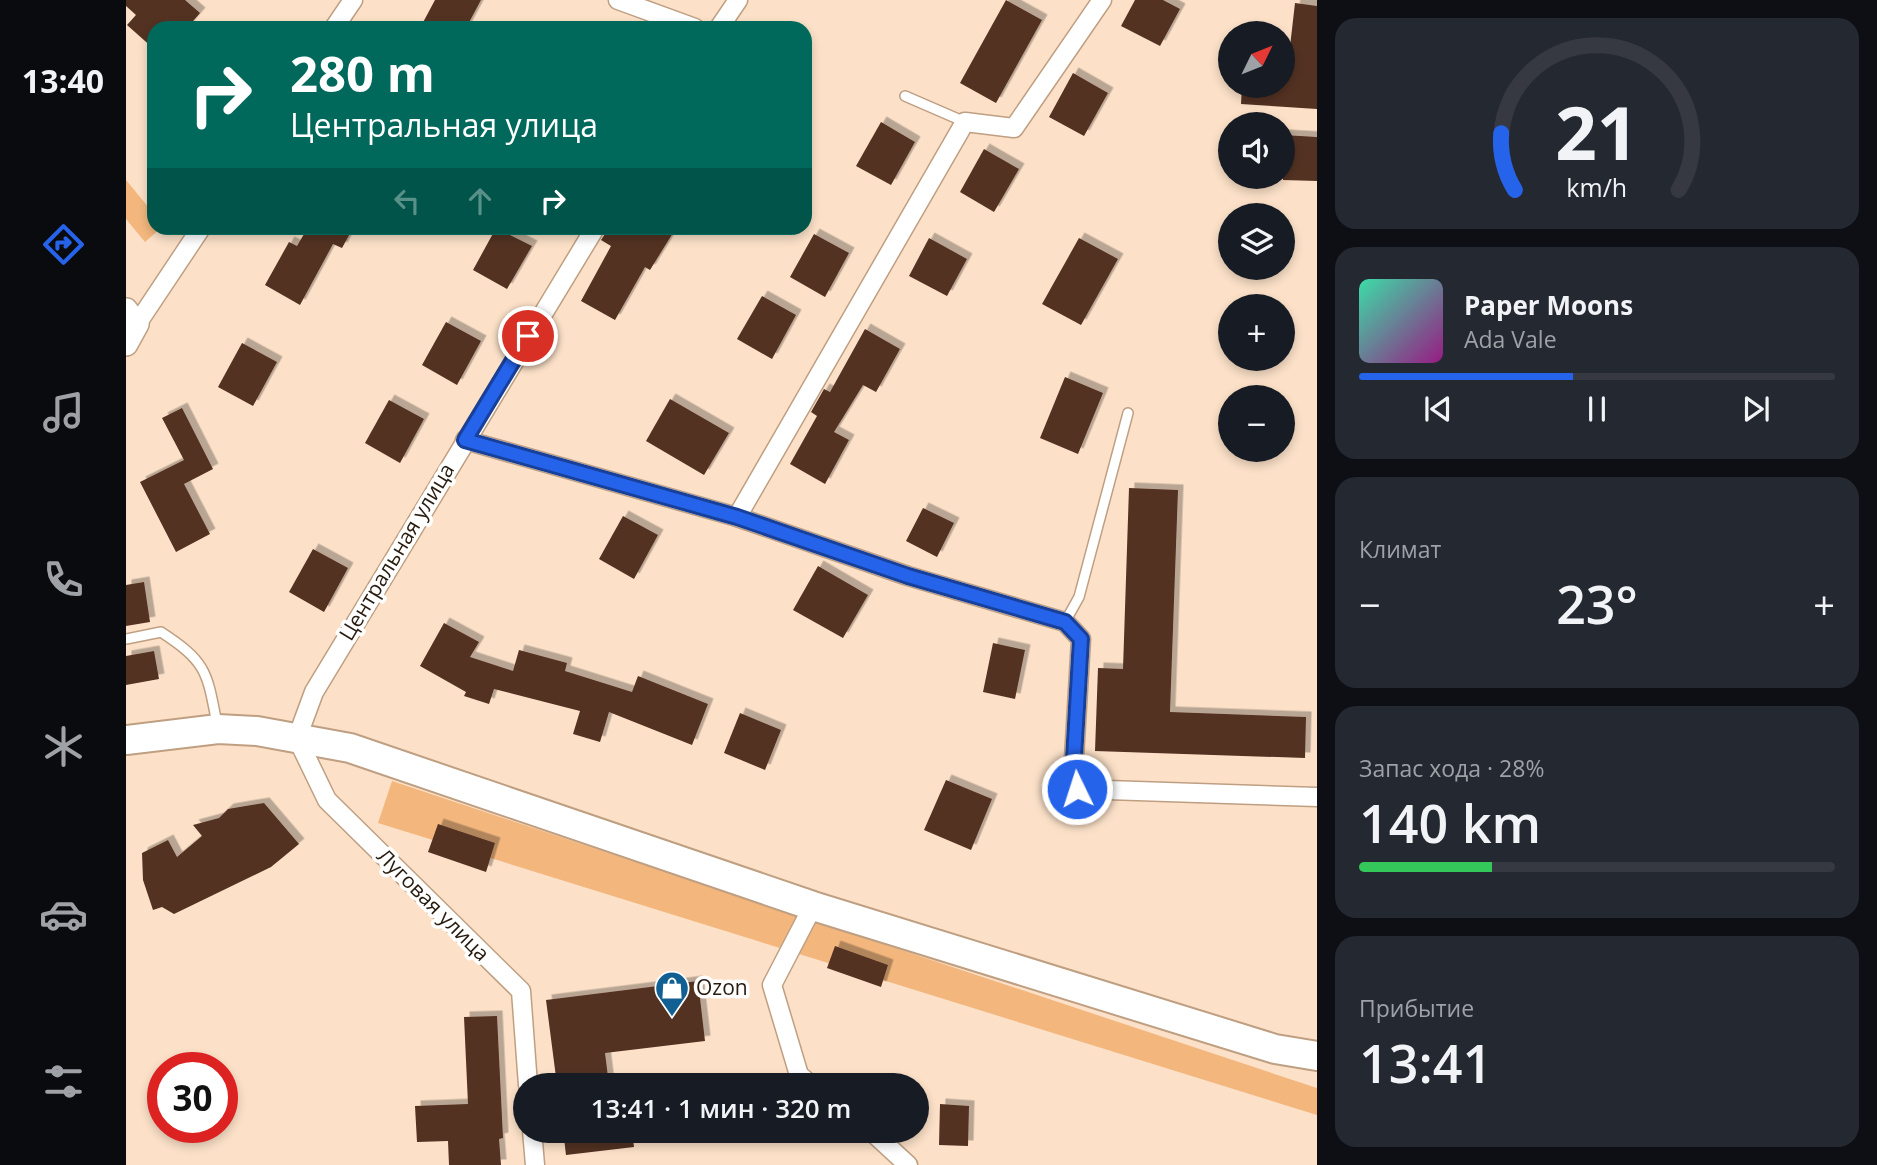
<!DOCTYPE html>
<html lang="ru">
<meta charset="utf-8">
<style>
:root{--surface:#171b24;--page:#242831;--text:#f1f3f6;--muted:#9ea1a6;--line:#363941;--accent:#2563eb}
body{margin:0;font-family:"Open Sans",sans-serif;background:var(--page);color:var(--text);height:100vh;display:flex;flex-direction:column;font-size:26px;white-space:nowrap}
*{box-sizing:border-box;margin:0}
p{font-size:23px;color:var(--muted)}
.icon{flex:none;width:38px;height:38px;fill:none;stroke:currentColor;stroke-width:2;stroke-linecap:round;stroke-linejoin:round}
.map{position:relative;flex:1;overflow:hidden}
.panel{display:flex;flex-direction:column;gap:18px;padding:18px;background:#0d0f14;width:560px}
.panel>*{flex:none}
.top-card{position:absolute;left:21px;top:21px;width:665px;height:214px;border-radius:21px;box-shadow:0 4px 10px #0003;background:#00695c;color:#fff;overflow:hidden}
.needle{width:46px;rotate:47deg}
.fabs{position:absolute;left:1092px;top:21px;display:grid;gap:14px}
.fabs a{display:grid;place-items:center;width:77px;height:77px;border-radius:50%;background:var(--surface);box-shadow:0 4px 10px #0003;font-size:35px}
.speed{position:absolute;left:21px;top:1052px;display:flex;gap:14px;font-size:35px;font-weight:700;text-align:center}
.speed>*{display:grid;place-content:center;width:91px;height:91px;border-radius:50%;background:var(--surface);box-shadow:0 4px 10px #0003;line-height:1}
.speed .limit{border:10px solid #d22;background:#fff;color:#111}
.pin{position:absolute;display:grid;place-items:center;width:60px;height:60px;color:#fff;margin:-30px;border:4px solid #fff;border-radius:50%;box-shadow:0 2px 7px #0007}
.me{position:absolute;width:77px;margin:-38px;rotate:356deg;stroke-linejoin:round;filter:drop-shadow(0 0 5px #0008)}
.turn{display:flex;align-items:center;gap:24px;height:147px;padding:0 28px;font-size:32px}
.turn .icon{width:91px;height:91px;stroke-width:2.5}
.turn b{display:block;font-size:49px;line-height:60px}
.lanes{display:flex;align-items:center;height:66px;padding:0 28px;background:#0003;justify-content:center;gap:35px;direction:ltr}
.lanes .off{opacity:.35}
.big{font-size:52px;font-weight:600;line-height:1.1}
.panel .widget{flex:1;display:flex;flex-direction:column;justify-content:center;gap:10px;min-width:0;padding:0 24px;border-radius:21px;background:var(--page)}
.panel .dial{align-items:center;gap:0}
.dial svg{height:182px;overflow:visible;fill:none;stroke:var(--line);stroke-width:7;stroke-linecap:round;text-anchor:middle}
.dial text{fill:var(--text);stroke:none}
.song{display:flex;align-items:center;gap:21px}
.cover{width:84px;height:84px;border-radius:10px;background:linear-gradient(135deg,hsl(160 70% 55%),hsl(310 70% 35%))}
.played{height:7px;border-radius:4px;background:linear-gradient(90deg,var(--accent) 45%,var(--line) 45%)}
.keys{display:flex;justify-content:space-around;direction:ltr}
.heat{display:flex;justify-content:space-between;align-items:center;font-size:38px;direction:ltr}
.charge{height:10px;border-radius:5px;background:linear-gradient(90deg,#34c759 28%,var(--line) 0)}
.trip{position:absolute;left:387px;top:1073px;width:416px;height:70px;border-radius:35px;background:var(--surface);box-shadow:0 4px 10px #0003;font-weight:600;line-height:70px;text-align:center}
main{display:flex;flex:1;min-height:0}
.tabs{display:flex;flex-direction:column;width:126px;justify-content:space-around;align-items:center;background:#090b0e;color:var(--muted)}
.tabs .icon{width:49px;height:49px}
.tabs .current{color:var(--accent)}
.tabs b{font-size:32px;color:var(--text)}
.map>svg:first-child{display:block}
.green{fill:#f3b77e}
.building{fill:#533122;filter:url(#shadow)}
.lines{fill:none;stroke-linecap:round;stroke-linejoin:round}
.service-casing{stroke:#bf9f82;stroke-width:12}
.minor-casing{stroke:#bf9f82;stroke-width:21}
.tertiary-casing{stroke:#bf9f82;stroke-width:26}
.primary-casing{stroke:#bf9f82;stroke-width:32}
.service{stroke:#fff;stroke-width:9}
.minor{stroke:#fff;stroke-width:18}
.tertiary{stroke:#fff;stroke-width:23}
.primary{stroke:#fff;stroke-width:28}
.route-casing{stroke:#184099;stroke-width:18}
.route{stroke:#2563eb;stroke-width:12}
.labels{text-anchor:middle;stroke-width:7;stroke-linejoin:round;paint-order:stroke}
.street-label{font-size:21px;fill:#281b10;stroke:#fff}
.poi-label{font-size:21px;fill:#281b10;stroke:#fff;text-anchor:start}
</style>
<main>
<nav class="tabs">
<b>13:40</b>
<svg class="icon current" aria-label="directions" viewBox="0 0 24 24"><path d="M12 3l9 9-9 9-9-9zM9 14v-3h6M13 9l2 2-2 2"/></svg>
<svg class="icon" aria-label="music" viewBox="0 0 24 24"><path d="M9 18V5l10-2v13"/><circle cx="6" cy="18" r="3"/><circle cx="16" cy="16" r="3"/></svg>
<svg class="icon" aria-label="phone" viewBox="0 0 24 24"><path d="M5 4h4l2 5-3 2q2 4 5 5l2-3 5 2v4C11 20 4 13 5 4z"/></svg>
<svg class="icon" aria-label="climate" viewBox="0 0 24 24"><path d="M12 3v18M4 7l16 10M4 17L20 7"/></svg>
<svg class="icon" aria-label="car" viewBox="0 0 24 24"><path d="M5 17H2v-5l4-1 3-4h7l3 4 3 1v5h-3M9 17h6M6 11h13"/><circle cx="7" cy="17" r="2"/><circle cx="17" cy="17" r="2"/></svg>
<svg class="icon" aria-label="filters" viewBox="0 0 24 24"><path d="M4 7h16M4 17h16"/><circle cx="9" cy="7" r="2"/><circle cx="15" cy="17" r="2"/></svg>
</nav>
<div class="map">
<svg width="1191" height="1165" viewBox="0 0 1191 1165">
<defs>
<filter id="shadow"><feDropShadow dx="5.5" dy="-5.5" stdDeviation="0" flood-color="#0004"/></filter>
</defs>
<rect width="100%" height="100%" fill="#fce1c8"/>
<g class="green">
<path d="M0,180L28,214V228H35L19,242L0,219Z"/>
<path d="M266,781L1191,1088V1115L252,823Z"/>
</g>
<g class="building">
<path d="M0,0H59L74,13L61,28H28V49L1,25L10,15L0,6Z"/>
<path d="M309,0H355L340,28H294Z"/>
<path d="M880,0L916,20L870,103L834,83Z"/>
<path d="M1009,0H1037L1054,9L1034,46L995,26Z"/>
<path d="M1169,3L1191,6V109L1115,104L1116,86H1157V64H1162Z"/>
<path d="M947,73L982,93L958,136L923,117Z"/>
<path d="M755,122L789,142L765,185L730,166Z"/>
<path d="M1157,135L1191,137V181L1157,180Z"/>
<path d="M858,149L893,169L868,212L834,192Z"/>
<path d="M178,228H227L216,248L207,244L174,305L139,285L163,242L171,246L181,229Z"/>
<path d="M370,228L406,246L381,289L347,270Z"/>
<path d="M483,228H550L524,270L519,267L489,320L455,301L485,246L475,240Z"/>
<path d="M688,234L723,253L699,297L664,277Z"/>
<path d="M803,238L841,259L821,296L783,276Z"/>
<path d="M953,238L992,259L955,325L916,304Z"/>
<path d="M636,296L670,315L646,359L611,339Z"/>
<path d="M320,322L355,341L331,385L296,365Z"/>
<path d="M739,329L774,349L750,392L737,385L708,432L723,440L699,484L664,464L691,416L685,412L698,389L704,392Z"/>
<path d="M116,343L151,362L127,406L92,387Z"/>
<path d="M939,377L977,393L952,454L914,438Z"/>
<path d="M544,399L603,433L578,475L520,441Z"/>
<path d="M263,400L298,419L274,463L239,443Z"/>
<path d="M56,408L87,469L58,484L84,534L50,552L14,482L58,460L36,418Z"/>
<path d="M1003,488L1052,490L1044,712L1180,717L1179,758L969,751L972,668L997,669Z"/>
<path d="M797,508L828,523L811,557L780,541Z"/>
<path d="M497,516L532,535L508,579L473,559Z"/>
<path d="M187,549L222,568L198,612L163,592Z"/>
<path d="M692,566L742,595L717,638L667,610Z"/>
<path d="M18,582L24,622L0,626V585Z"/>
<path d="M318,623L353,642L344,657L387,671L393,650L441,663L439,671L506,692L512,676L582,704L566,745L483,712L474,742L447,734L454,711L368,689L363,704L338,696L340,692L294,666Z"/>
<path d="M867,643L899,650L889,699L857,692Z"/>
<path d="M28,651L33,679L0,685V656Z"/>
<path d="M614,713L655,730L639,770L598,753Z"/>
<path d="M820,780L866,799L845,850L798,830Z"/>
<path d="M138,803L173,844L145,867L48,914L36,907L27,910L17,880L16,853L42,840L51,857L76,836L67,825L93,818L102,809Z"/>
<path d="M312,824L369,843L360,872L302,852Z"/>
<path d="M709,946L762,965L755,987L701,968Z"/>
<path d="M572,981L579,1041L479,1053L483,1085H431L420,1000Z"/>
<path d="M371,1016L377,1138L373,1139L375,1165H323L322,1141L291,1142L289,1106L342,1104L338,1017Z"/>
<path d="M814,1104L843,1106L842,1146L813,1145Z"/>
<path d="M437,1130H506L508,1147L440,1155Z"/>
</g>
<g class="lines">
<g class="service-casing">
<g id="service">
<path d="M779,96L839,122"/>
<path d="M939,622L953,597L1002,413"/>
<path d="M0,639L35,632C81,662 81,672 91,724"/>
</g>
</g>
<g class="minor-casing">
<g id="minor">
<path d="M492,0L569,28"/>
<path d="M208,28L227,0"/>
<path d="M593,28L612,0"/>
<path d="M11,324L75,228"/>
<path d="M339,440L611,517L782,576L939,622L955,639L947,775L951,789L1191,797"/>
<path d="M611,517L839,122L888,128L976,0"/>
<path d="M402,1085L395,991L201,800L171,738L188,692L469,228"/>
<path d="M685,1085L673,1075L646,985L687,906"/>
<path d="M406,1130L409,1165"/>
<path d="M744,1130L782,1165"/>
</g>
</g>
<g class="tertiary-casing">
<path id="tertiary" d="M0,310L11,324L0,344"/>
</g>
<g class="primary-casing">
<path id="primary" d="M0,740L92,729L131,731L224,748L687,906L1149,1049L1191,1056"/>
</g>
<use href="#service" class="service"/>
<use href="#minor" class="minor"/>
<use href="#tertiary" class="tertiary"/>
<use href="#primary" class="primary"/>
</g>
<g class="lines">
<g class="route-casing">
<path id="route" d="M402,336L339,440L611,517L782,576L939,622L955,639L947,775L951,789"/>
</g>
<use href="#route" class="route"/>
</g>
<defs>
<g id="shop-pin" transform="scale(1.75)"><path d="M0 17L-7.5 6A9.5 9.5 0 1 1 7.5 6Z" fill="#126093" stroke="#fff"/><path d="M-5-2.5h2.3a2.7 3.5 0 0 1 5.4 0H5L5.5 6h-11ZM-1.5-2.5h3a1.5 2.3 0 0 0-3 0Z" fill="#fff"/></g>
</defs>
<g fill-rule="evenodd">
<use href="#shop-pin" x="546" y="988"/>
</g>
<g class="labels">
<g class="street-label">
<text transform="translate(271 552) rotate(-59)" y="7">Центральная улица</text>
<text transform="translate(307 905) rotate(45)" y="7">Луговая улица</text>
</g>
<g class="poi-label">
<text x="570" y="995">Ozon</text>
</g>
</g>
</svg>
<div class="fabs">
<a><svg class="needle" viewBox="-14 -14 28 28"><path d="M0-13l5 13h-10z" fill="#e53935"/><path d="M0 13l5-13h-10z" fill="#9ea1a6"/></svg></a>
<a><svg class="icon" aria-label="sound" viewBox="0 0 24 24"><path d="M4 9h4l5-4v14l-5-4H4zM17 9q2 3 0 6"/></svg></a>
<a><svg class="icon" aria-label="layers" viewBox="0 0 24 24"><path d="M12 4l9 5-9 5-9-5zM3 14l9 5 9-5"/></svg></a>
<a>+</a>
<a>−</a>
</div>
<div class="speed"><div class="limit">30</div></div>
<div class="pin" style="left:402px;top:336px;background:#d93025"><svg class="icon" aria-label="arrive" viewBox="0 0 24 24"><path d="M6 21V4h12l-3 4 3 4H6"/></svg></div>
<svg class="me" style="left:951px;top:789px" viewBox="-20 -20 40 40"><circle r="17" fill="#2563eb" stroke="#fff" stroke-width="3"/><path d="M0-11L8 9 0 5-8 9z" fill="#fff"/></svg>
<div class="trip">13:41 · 1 мин · 320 m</div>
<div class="top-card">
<div class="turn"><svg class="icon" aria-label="right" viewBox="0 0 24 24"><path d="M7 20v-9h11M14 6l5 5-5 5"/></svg><div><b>280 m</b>Центральная улица</div></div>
<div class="lanes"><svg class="icon off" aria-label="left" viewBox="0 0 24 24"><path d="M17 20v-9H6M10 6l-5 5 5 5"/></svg><svg class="icon off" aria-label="ahead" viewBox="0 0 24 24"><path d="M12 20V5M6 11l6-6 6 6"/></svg><svg class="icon" aria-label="right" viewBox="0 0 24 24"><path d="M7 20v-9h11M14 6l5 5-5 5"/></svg></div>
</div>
</div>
<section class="panel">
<div class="widget dial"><svg viewBox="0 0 100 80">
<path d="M14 69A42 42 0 1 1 86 69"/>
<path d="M14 69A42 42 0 0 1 8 44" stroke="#2563eb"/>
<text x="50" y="56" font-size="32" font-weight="700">21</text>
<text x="50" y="72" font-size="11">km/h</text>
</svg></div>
<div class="widget">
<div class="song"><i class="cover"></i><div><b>Paper Moons</b><p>Ada Vale</p></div></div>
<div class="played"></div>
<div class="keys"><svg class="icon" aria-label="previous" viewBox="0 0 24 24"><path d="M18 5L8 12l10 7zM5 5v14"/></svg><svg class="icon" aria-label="pause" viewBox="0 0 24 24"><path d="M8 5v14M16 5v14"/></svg><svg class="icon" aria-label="next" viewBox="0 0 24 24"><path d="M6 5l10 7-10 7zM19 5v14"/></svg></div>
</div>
<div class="widget"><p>Климат</p>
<div class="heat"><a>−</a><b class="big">23°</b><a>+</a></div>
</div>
<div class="widget"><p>Запас хода · 28%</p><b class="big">140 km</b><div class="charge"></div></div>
<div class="widget"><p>Прибытие</p><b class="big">13:41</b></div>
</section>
</main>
